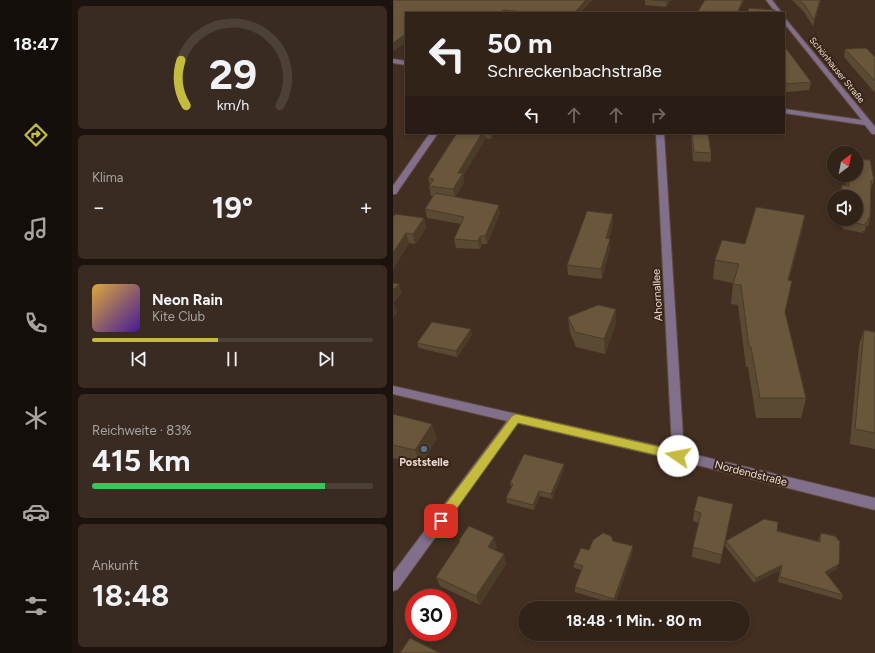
<!DOCTYPE html>
<html lang="de">
<meta charset="utf-8">
<style>
:root{--surface:#322319;--page:#3a2b22;--text:#f1f3f6;--muted:#a8a4a2;--line:#4d4038;--accent:#c5bc3d}
body{margin:0;font-family:Figtree,sans-serif;background:var(--page);color:var(--text);height:100vh;display:flex;flex-direction:column;font-size:15px;white-space:nowrap}
*{box-sizing:border-box;margin:0}
p{font-size:13px;color:var(--muted)}
.icon{flex:none;width:22px;height:22px;fill:none;stroke:currentColor;stroke-width:2;stroke-linecap:round;stroke-linejoin:round}
.map{position:relative;flex:1;overflow:hidden}
.drawer{display:flex;flex-direction:column;gap:6px;padding:6px;background:#1c130e;width:321px}
.drawer>*{flex:none}
.guide{position:absolute;left:12px;top:12px;width:380px;height:122px;border-radius:0px;box-shadow:0 2px 6px #0003,0 0 0 1px var(--line);background:#322319;color:var(--text);overflow:hidden}
.needle{width:26px;rotate:32deg}
.controls{position:absolute;left:434px;top:146px;display:grid;gap:8px}
.controls a{display:grid;place-items:center;width:36px;height:36px;border-radius:50%;background:var(--surface);box-shadow:0 2px 6px #0003,0 0 0 1px var(--line);font-size:20px}
.speed{position:absolute;left:12px;top:589px;display:flex;gap:8px;font-size:20px;font-weight:700;text-align:center}
.speed>*{display:grid;place-content:center;width:52px;height:52px;border-radius:50%;background:var(--surface);box-shadow:0 2px 6px #0003,0 0 0 1px var(--line);line-height:1}
.speed .limit{border:6px solid #d22;background:#fff;color:#111}
.pin{position:absolute;display:grid;place-items:center;width:34px;height:34px;color:#fff;margin:-17px;border-radius:8px;box-shadow:0 2px 6px #0006}
.me{position:absolute;width:44px;margin:-22px;rotate:282deg;stroke-linejoin:round;filter:drop-shadow(0 0 3px #0008)}
.turn{display:flex;align-items:center;gap:14px;height:84px;padding:0 16px;font-size:18px}
.turn .icon{width:52px;height:52px;stroke-width:2.5}
.turn b{display:block;font-size:28px;line-height:34px}
.lanes{display:flex;align-items:center;height:38px;padding:0 16px;background:#0003;justify-content:center;gap:20px;direction:ltr}
.lanes .off{opacity:.35}
.big{font-size:30px;font-weight:700;line-height:1.1}
.drawer .widget{flex:1;display:flex;flex-direction:column;justify-content:center;gap:6px;min-width:0;padding:0 14px;border-radius:6px;background:var(--page)}
.drawer .dial{align-items:center;gap:0}
.dial svg{height:104px;overflow:visible;fill:none;stroke:var(--line);stroke-width:7;stroke-linecap:round;text-anchor:middle}
.dial text{fill:var(--text);stroke:none}
.song{display:flex;align-items:center;gap:12px}
.cover{width:48px;height:48px;border-radius:6px;background:linear-gradient(135deg,hsl(40 70% 55%),hsl(260 70% 35%))}
.played{height:4px;border-radius:2px;background:linear-gradient(90deg,var(--accent) 45%,var(--line) 45%)}
.keys{display:flex;justify-content:space-around;direction:ltr}
.heat{display:flex;justify-content:space-between;align-items:center;font-size:22px;direction:ltr}
.charge{height:6px;border-radius:3px;background:linear-gradient(90deg,#34c759 83%,var(--line) 0)}
.trip{position:absolute;left:125px;top:601px;width:232px;height:40px;border-radius:20px;background:var(--surface);box-shadow:0 2px 6px #0003,0 0 0 1px var(--line);font-weight:700;line-height:40px;text-align:center}
main{display:flex;flex:1;min-height:0}
.dock{display:flex;flex-direction:column;width:72px;justify-content:space-around;align-items:center;background:#140e0a;color:var(--muted)}
.dock .icon{width:28px;height:28px}
.dock .selected{color:var(--accent)}
.dock b{font-size:18px;color:var(--text)}
.map>svg:first-child{display:block}
.lines{fill:none;stroke-linecap:round;stroke-linejoin:round}
.minor-casing{stroke:#5e4b3d;stroke-width:2}
.minor{fill:#816f8c;fill-rule:evenodd}
.wall{fill:#5b4a33}
.shaded-wall{fill:#4a3c29}
.building{fill:#6a563b;stroke:#4a3c29}
.route{fill:#c5bc3d;stroke:#807a28}
.service-dot{fill:#5c6f8a;stroke:#382517;stroke-width:1.5}
.labels{text-anchor:middle;stroke-width:4;stroke-linejoin:round;paint-order:stroke}
.far-street-label{font-size:9px;fill:#e9dbd3;stroke:#382517}
.street-label{font-size:11px;fill:#e9dbd3;stroke:#382517}
.poi-label{font-size:11px;font-weight:bold;fill:#e9dbd3;stroke:#382517}
</style>
<main>
<nav class="dock">
<b>18:47</b>
<svg class="icon selected" aria-label="directions" viewBox="0 0 24 24"><path d="M12 3l9 9-9 9-9-9zM9 14v-3h6M13 9l2 2-2 2"/></svg>
<svg class="icon" aria-label="music" viewBox="0 0 24 24"><path d="M9 18V5l10-2v13"/><circle cx="6" cy="18" r="3"/><circle cx="16" cy="16" r="3"/></svg>
<svg class="icon" aria-label="phone" viewBox="0 0 24 24"><path d="M5 4h4l2 5-3 2q2 4 5 5l2-3 5 2v4C11 20 4 13 5 4z"/></svg>
<svg class="icon" aria-label="climate" viewBox="0 0 24 24"><path d="M12 3v18M4 7l16 10M4 17L20 7"/></svg>
<svg class="icon" aria-label="car" viewBox="0 0 24 24"><path d="M5 17H2v-5l4-1 3-4h7l3 4 3 1v5h-3M9 17h6M6 11h13"/><circle cx="7" cy="17" r="2"/><circle cx="17" cy="17" r="2"/></svg>
<svg class="icon" aria-label="filters" viewBox="0 0 24 24"><path d="M4 7h16M4 17h16"/><circle cx="9" cy="7" r="2"/><circle cx="15" cy="17" r="2"/></svg>
</nav>
<section class="drawer">
<div class="widget dial"><svg viewBox="0 0 100 80">
<path d="M14 69A42 42 0 1 1 86 69"/>
<path d="M14 69A42 42 0 0 1 10 34" stroke="#c5bc3d"/>
<text x="50" y="56" font-size="32" font-weight="700">29</text>
<text x="50" y="72" font-size="11">km/h</text>
</svg></div>
<div class="widget"><p>Klima</p>
<div class="heat"><a>−</a><b class="big">19°</b><a>+</a></div>
</div>
<div class="widget">
<div class="song"><i class="cover"></i><div><b>Neon Rain</b><p>Kite Club</p></div></div>
<div class="played"></div>
<div class="keys"><svg class="icon" aria-label="previous" viewBox="0 0 24 24"><path d="M18 5L8 12l10 7zM5 5v14"/></svg><svg class="icon" aria-label="pause" viewBox="0 0 24 24"><path d="M8 5v14M16 5v14"/></svg><svg class="icon" aria-label="next" viewBox="0 0 24 24"><path d="M6 5l10 7-10 7zM19 5v14"/></svg></div>
</div>
<div class="widget"><p>Reichweite · 83%</p><b class="big">415 km</b><div class="charge"></div></div>
<div class="widget"><p>Ankunft</p><b class="big">18:48</b></div>
</section>
<div class="map">
<svg width="482" height="653" viewBox="0 0 482 653">
<rect width="100%" height="100%" fill="#432f21"/>
<g class="lines">
<g class="minor-casing">
<g id="minor">
<path d="M373,0H379L389,13H383Z"/>
<path d="M391,17L478,122L482,127V134H479L472,125L391,113V109L469,120L391,23Z"/>
<path d="M0,59L13,61V65L0,63Z"/>
<path d="M37,133H45L3,194H0V186Z"/>
<path d="M263,133H271L291,452L482,498V510L300,464L125,423L5,589L0,591V573L114,421L0,394V386L279,449Z"/>
</g>
</g>
<use href="#minor" class="minor"/>
</g>
<g class="wall">
<path d="M0,0H199L187,13H13V42L0,51Z"/>
<path d="M252,0H278L273,7L252,5Z"/>
<path d="M399,0H428L420,26L411,12Z"/>
<path d="M391,47L418,82L416,90L393,92L391,90Z"/>
<path d="M452,49L482,57V93L451,57Z"/>
<path d="M64,133H102L98,139L93,138L70,176L71,182L62,197L107,213L94,244H89L87,249L63,248L61,239L68,224L34,218L32,209L41,196H38L36,186L37,185L35,178Z"/>
<path d="M298,133H315L318,153V162L300,161Z"/>
<path d="M451,175H463L481,181L478,188L477,218L475,226H473L472,231H470V233L450,229V227L446,226V219H463V197H447L449,185L453,186Z"/>
<path d="M220,214V223L216,239H217V248L209,279L175,275L174,265Z"/>
<path d="M412,215L408,234L396,280L392,313L413,398L408,418H363L355,367H353L345,305L338,304L340,283L320,279L322,260L352,244Z"/>
<path d="M0,217L31,218L33,228L22,244L16,243L0,269Z"/>
<path d="M175,317L223,324L212,354L183,347L177,332Z"/>
<path d="M471,330L482,332V449L457,444L466,345Z"/>
<path d="M79,335L64,357L26,348L24,343Z"/>
<path d="M0,414L44,438L28,465L0,458Z"/>
<path d="M171,464V469L159,499L147,496L141,510L114,503L113,498L118,487L117,483Z"/>
<path d="M340,504L327,564L299,557L300,547L306,523L300,521L301,511Z"/>
<path d="M384,531L425,542L426,538L428,533L444,569L434,574L450,595L448,600L385,582L387,570L361,583L332,546L333,541Z"/>
<path d="M66,540L104,547L102,550L113,564L87,605L47,586L43,577L66,543Z"/>
<path d="M220,541L240,546V551L222,604L182,592V587L188,570L181,568V563L196,550Z"/>
</g>
<g class="shaded-wall">
<path d="M193,0H199L187,13H181Z"/>
<path d="M275,0H278L273,7L274,1Z"/>
<path d="M350,0H351L346,13H344Z"/>
<path d="M427,0H428L420,26L421,20Z"/>
<path d="M13,34V42L0,51V43Z"/>
<path d="M89,133H92L93,138L70,176L71,182L62,198L60,189L65,173Z"/>
<path d="M97,133H102L98,139Z"/>
<path d="M106,205L107,213L94,244L92,236Z"/>
<path d="M220,214V223L213,248V238Z"/>
<path d="M412,215L408,234L391,300L395,280Z"/>
<path d="M31,218L33,228L22,244L20,234Z"/>
<path d="M13,233L16,243L0,269V253Z"/>
<path d="M87,236L89,244L87,249L85,241Z"/>
<path d="M217,239V248L209,279L208,269Z"/>
<path d="M6,284L9,293L0,304V290Z"/>
<path d="M1,303L4,313L0,318V304Z"/>
<path d="M223,309V324L212,354L211,339Z"/>
<path d="M78,329L79,335L64,357L63,351Z"/>
<path d="M39,424L44,438L28,465L22,450Z"/>
<path d="M171,464V469L159,499L158,494Z"/>
<path d="M146,491L147,496L141,510L140,505Z"/>
<path d="M101,537L104,547L98,557L95,547Z"/>
<path d="M240,546V551L222,604L221,599Z"/>
<path d="M111,554L113,564L87,605L83,596Z"/>
<path d="M446,564L444,569L430,576L432,572Z"/>
<path d="M389,565L387,570L361,583L363,578Z"/>
</g>
<g class="building">
<path d="M0,0H193L181,13H142L110,10L107,13H13V34L0,43Z"/>
<path d="M258,0H275L274,1Z"/>
<path d="M312,0H350L344,13H304Z"/>
<path d="M406,0H427L421,20L412,5Z"/>
<path d="M356,8L382,10L381,13H355Z"/>
<path d="M391,47H392L418,82L394,84L391,79Z"/>
<path d="M473,48L482,57V81L452,49Z"/>
<path d="M64,133H89L65,173H70L60,189L36,186L41,179L35,178Z"/>
<path d="M299,133H315L318,153L301,152Z"/>
<path d="M463,159L477,160L481,181L478,180L477,218H475L474,223H472V225L452,221V219H463V197H449V185L456,186L454,175H463Z"/>
<path d="M42,193L106,205L92,236H87L85,241L61,239L71,217L32,209Z"/>
<path d="M363,207L412,215L395,280L399,281L392,312L413,398H367L358,347H356L348,285L340,284L346,264L322,260L329,240L352,244Z"/>
<path d="M194,211L220,214L213,238L217,239L208,269L174,265Z"/>
<path d="M2,214L31,218L20,234L13,233L0,253V217Z"/>
<path d="M0,283L6,284L0,290Z"/>
<path d="M205,305L223,309L211,339L182,332L175,317Z"/>
<path d="M39,322L78,329L63,351L24,343Z"/>
<path d="M471,330L482,332V433L462,429Z"/>
<path d="M0,414L39,424L22,450L0,445Z"/>
<path d="M131,454L171,464L158,494L146,491L140,505L113,498L120,484L117,483Z"/>
<path d="M305,496L340,504L329,555L300,547L308,513L301,511Z"/>
<path d="M371,519L385,522L384,531L427,542L428,533L442,536L447,542L446,564L432,572L450,595L387,577L389,565L363,578L333,541Z"/>
<path d="M76,526L101,537L95,547L111,554L83,596L43,577L67,541L66,540Z"/>
<path d="M210,533L218,536L220,541L240,546L221,599L182,587L190,566L181,563L188,548L196,550L200,540Z"/>
<path d="M17,638L47,653H7Z"/>
</g>
<path class="route" d="M123,414L285,451L289,453L290,456L289,459L285,460L125,423L52,525L48,526L43,525L42,521L43,517L119,416Z"/>
<circle class="service-dot" cx="31" cy="449" r="4"/>
<g class="labels">
<g class="far-street-label">
<text transform="translate(444 70) rotate(51)" y="3">Schönhauser Straße</text>
</g>
<g class="street-label">
<text transform="translate(264 295) rotate(-93)" y="4">Ahornallee</text>
<text transform="translate(358 473) rotate(14)" y="4">Nordendstraße</text>
</g>
<g class="poi-label">
<text x="31" y="466">Poststelle</text>
</g>
</g>
</svg>
<div class="controls">
<a><svg class="needle" viewBox="-14 -14 28 28"><path d="M0-13l5 13h-10z" fill="#e53935"/><path d="M0 13l5-13h-10z" fill="#a8a4a2"/></svg></a>
<a><svg class="icon" aria-label="sound" viewBox="0 0 24 24"><path d="M4 9h4l5-4v14l-5-4H4zM17 9q2 3 0 6"/></svg></a>
</div>
<div class="speed"><div class="limit">30</div></div>
<div class="pin" style="left:48px;top:521px;background:#d93025"><svg class="icon" aria-label="arrive" viewBox="0 0 24 24"><path d="M6 21V4h12l-3 4 3 4H6"/></svg></div>
<svg class="me" style="left:285px;top:456px" viewBox="-20 -20 40 40"><circle r="19" fill="#fff"/><path d="M0-13L10 11 0 6-10 11z" fill="#c5bc3d"/></svg>
<div class="trip">18:48 · 1 Min. · 80 m</div>
<div class="guide">
<div class="turn"><svg class="icon" aria-label="left" viewBox="0 0 24 24"><path d="M17 20v-9H6M10 6l-5 5 5 5"/></svg><div><b>50 m</b>Schreckenbachstraße</div></div>
<div class="lanes"><svg class="icon" aria-label="left" viewBox="0 0 24 24"><path d="M17 20v-9H6M10 6l-5 5 5 5"/></svg><svg class="icon off" aria-label="ahead" viewBox="0 0 24 24"><path d="M12 20V5M6 11l6-6 6 6"/></svg><svg class="icon off" aria-label="ahead" viewBox="0 0 24 24"><path d="M12 20V5M6 11l6-6 6 6"/></svg><svg class="icon off" aria-label="right" viewBox="0 0 24 24"><path d="M7 20v-9h11M14 6l5 5-5 5"/></svg></div>
</div>
</div>
</main>
